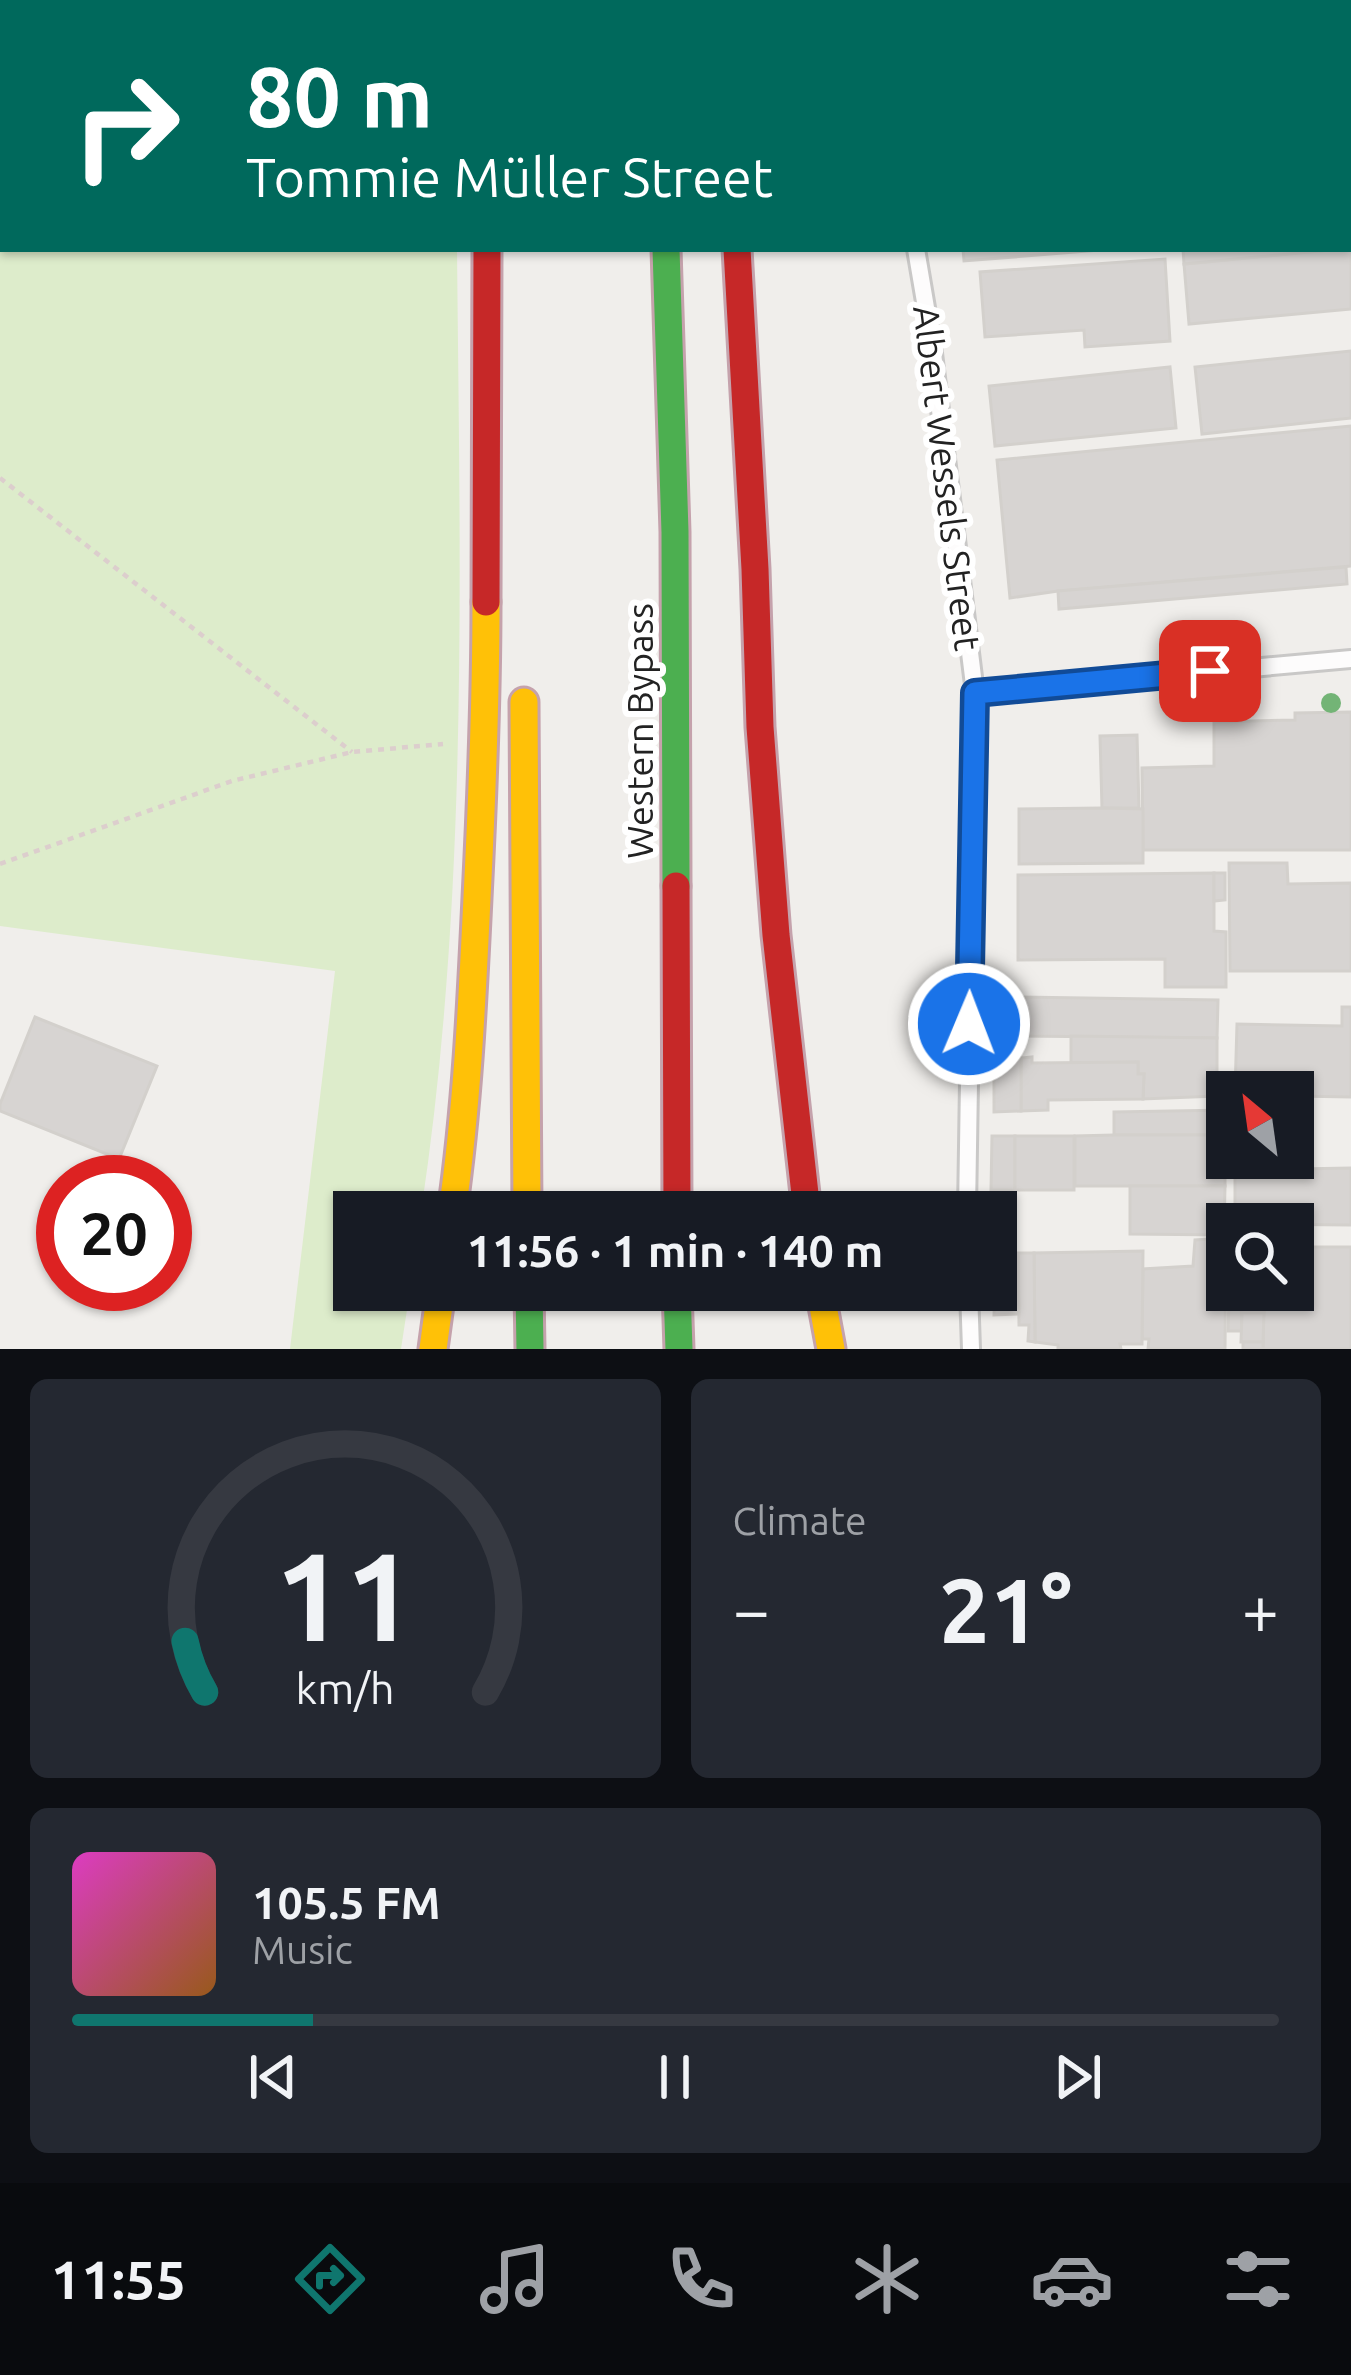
<!DOCTYPE html>
<meta charset="utf-8">
<style>
:root{--surface:#171b24;--page:#242831;--text:#f1f3f6;--muted:#9ea1a6;--line:#363941;--accent:#0f766e}
body{margin:0;font-family:Ubuntu,sans-serif;background:var(--page);color:var(--text);height:100vh;display:flex;flex-direction:column;font-size:45px;white-space:nowrap}
*{box-sizing:border-box;margin:0}
p{font-size:39px;color:var(--muted)}
.icon{flex:none;width:66px;height:66px;fill:none;stroke:currentColor;stroke-width:2;stroke-linecap:round;stroke-linejoin:round}
.map{position:relative;height:1349px;overflow:hidden}
.drawer{display:flex;flex-direction:column;gap:30px;padding:30px;background:#0d0f14;flex:1}
.drawer>*{flex:none}
.top-card{position:absolute;left:0px;top:0px;width:1353px;height:252px;box-shadow:0 3px 9px #0004;background:#00695c;color:#fff;overflow:hidden}
.needle{width:78px;rotate:331deg}
.tools{position:absolute;left:1206px;top:1071px;display:grid;gap:24px}
.tools a{display:grid;place-items:center;width:108px;height:108px;border-radius:0px;background:var(--surface);box-shadow:0 3px 9px #0004;font-size:60px}
.speed{position:absolute;left:36px;top:1155px;display:flex;gap:24px;font-size:60px;font-weight:700;text-align:center}
.speed>*{display:grid;place-content:center;width:156px;height:156px;border-radius:50%;background:var(--surface);box-shadow:0 3px 9px #0004;line-height:1}
.speed .limit{border:18px solid #d22;background:#fff;color:#111}
.pin{position:absolute;display:grid;place-items:center;width:102px;height:102px;color:#fff;margin:-51px;border-radius:24px;box-shadow:0 6px 18px #0006}
.me{position:absolute;width:132px;margin:-66px;rotate:1deg;stroke-linejoin:round;filter:drop-shadow(0 0 9px #0008)}
.turn{display:flex;align-items:center;gap:42px;height:252px;padding:0 48px;font-size:54px}
.turn .icon{width:156px;height:156px;stroke-width:2.5}
.turn b{display:block;font-size:84px;line-height:102px}
.big{font-size:90px;font-weight:600;line-height:1.1}
.drawer .widget{flex:1;display:flex;flex-direction:column;justify-content:center;gap:18px;min-width:0;padding:0 42px;border-radius:18px;background:var(--page)}
.drawer .dial{align-items:center;gap:0}
.dial svg{height:312px;overflow:visible;fill:none;stroke:var(--line);stroke-width:7;stroke-linecap:round;text-anchor:middle}
.dial text{fill:var(--text);stroke:none}
.song{display:flex;align-items:center;gap:36px}
.cover{width:144px;height:144px;border-radius:18px;background:linear-gradient(135deg,hsl(310 70% 55%),hsl(30 70% 35%))}
.played{height:12px;border-radius:6px;background:linear-gradient(90deg,var(--accent) 20%,var(--line) 20%)}
.keys{display:flex;justify-content:space-around;direction:ltr}
.heat{display:flex;justify-content:space-between;align-items:center;font-size:66px;direction:ltr}
.drawer .tiles{flex:1;display:grid;gap:30px;grid-template-columns:1fr 1fr}
.widget:last-child{grid-column:span 2}
.trip{position:absolute;left:333px;top:1191px;width:684px;height:120px;border-radius:0px;background:var(--surface);box-shadow:0 3px 9px #0004;font-weight:600;line-height:120px;text-align:center}
.dock{display:flex;height:192px;justify-content:space-around;align-items:center;background:#090b0e;color:var(--muted)}
.dock .icon{width:84px;height:84px}
.dock .selected{color:var(--accent)}
.dock b{font-size:54px;color:var(--text)}
.map>svg:first-child{display:block}
.grass{fill:#ddeccb}
.building{fill:#d7d4d2;stroke:#d3d0cc;stroke-width:3}
.lines{fill:none;stroke-linecap:round;stroke-linejoin:round}
.lane-casing{stroke:#c9c8c7;stroke-width:22}
.fast-casing{stroke:#c5a2ac;stroke-width:33}
.slow-casing{stroke:#c5a2ac;stroke-width:33}
.jam-casing{stroke:#c5a2ac;stroke-width:33}
.path{stroke:#dccecd;stroke-width:4.5;stroke-dasharray:6 6;stroke-linecap:butt}
.lane{stroke:#fdfcfc;stroke-width:16}
.fast{stroke:#4caf50;stroke-width:27}
.slow{stroke:#ffc107;stroke-width:27}
.jam{stroke:#c62828;stroke-width:27}
.tree{fill:#73b476}
.route-casing{stroke:#114b97;stroke-width:30}
.route{stroke:#1a73e8;stroke-width:21}
.labels{text-anchor:middle;stroke-width:12;stroke-linejoin:round;paint-order:stroke}
.street-label{font-size:36px;fill:#222;stroke:#fff}
</style>
<div class="map">
<svg width="1351" height="1349" viewBox="0 0 1351 1349">
<rect width="100%" height="100%" fill="#f0eeeb"/>
<path class="grass" d="M0,0H452V3H3V249H457C460,569 469,894 421,1212H354V1290H410L401,1349H290L335,971L0,926Z"/>
<g class="building">
<path d="M958,0H1142V3H959Z"/>
<path d="M1196,0H1282L1243,3H1196Z"/>
<path d="M1351,248V309L1189,324L1184,264Z"/>
<path d="M963,249H1112L964,261Z"/>
<path d="M1183,249H1329V250L1184,264Z"/>
<path d="M1165,259L1170,341L1085,347L1084,330L985,337L980,272Z"/>
<path d="M1351,351V418L1202,434L1195,367Z"/>
<path d="M1170,367L1176,428L995,446L989,386Z"/>
<path d="M1351,426V566L1058,591L1010,598L997,460Z"/>
<path d="M1346,567L1347,584L1059,609L1058,591Z"/>
<path d="M1351,712V850H1143L1142,768L1214,766V722L1295,720V713Z"/>
<path d="M1137,735L1139,808H1102L1100,736Z"/>
<path d="M1102,808L1143,809V863L1019,864V809Z"/>
<path d="M1229,863H1287L1288,884L1351,883V971H1230Z"/>
<path d="M1214,873V931L1226,932V987H1165V959L1018,960V875Z"/>
<path d="M1214,873H1225V900L1214,901Z"/>
<path d="M1019,997L1218,1000L1217,1038L1019,1036Z"/>
<path d="M1342,1007H1351V1097L1296,1096L1295,1104H1293V1092H1235L1237,1024L1342,1026Z"/>
<path d="M35,1017L157,1066L119,1159L0,1111V1104Z"/>
<path d="M1071,1036L1217,1038V1096L1143,1099L1144,1074H1138V1062L1071,1063Z"/>
<path d="M1032,1057V1063L1138,1062V1074H1144L1143,1099L1048,1100V1110L1021,1111V1058Z"/>
<path d="M994,1058H1021V1111L994,1112Z"/>
<path d="M1227,1110L1225,1135H1114V1112Z"/>
<path d="M1114,1135H1225V1186H1075V1136Z"/>
<path d="M992,1136H1015V1190H991Z"/>
<rect x="1015" y="1136" width="59" height="54"/>
<path d="M1236,1158H1280L1281,1169L1235,1170Z"/>
<path d="M1351,1168V1225L1235,1224V1170Z"/>
<path d="M1130,1186H1225L1224,1235L1130,1234Z"/>
<path d="M1226,1238L1225,1349H1148L1149,1339H1142L1143,1269L1193,1266L1195,1240Z"/>
<path d="M1293,1247H1351V1349H1263L1264,1290H1293Z"/>
<path d="M1143,1251L1142,1344H1120L1121,1349H1058V1345L1035,1342L1034,1253Z"/>
<path d="M1018,1253H1034L1035,1342L1028,1341L1029,1325H1019Z"/>
<path d="M996,1256H1018L1019,1314L994,1315Z"/>
<path d="M1241,1290H1264V1313H1242Z"/>
<path d="M1229,1297H1241L1242,1331H1228Z"/>
<path d="M1242,1313H1264L1263,1342H1241Z"/>
<rect x="1243" y="1342" width="20" height="7"/>
</g>
<g class="lines">
<g class="lane-casing">
<g id="lane">
<path d="M876,0V3"/>
<path d="M1350,136H1351"/>
<path d="M916,249L931,337L975,693L967,1212"/>
<path d="M975,693L1351,659"/>
<path d="M969,1290L971,1349"/>
</g>
</g>
<g class="fast-casing">
<g id="fast">
<path d="M666,249L675,532L676,886"/>
<path d="M529,1290L530,1349"/>
<path d="M677,1290L679,1349"/>
</g>
</g>
<g class="slow-casing">
<g id="slow">
<path d="M718,0V3"/>
<path d="M524,702L527,1212"/>
<path d="M452,1212C467,1108 472,1003 477,898C482,799 486,701 486,602"/>
<path d="M820,1290L831,1349"/>
<path d="M433,1349L441,1290"/>
</g>
</g>
<g class="jam-casing">
<g id="jam">
<path d="M660,0V3"/>
<path d="M489,3L490,0"/>
<path d="M737,249L755,569L760,727L776,935L807,1212"/>
<path d="M486,602L487,249"/>
<path d="M676,886L677,1212"/>
</g>
</g>
<g class="path">
<path d="M0,478L352,752"/>
<path d="M0,864L232,781L352,752L443,744"/>
</g>
<use href="#lane" class="lane"/>
<use href="#fast" class="fast"/>
<use href="#slow" class="slow"/>
<use href="#jam" class="jam"/>
</g>
<circle class="tree" cx="1331" cy="703" r="10"/>
<g class="lines">
<g class="route-casing">
<path id="route" d="M969,1024L975,693L1210,671"/>
</g>
<use href="#route" class="route"/>
</g>
<g class="labels">
<g class="street-label">
<text transform="translate(947 478) rotate(83)" y="13">Albert Wessels Street</text>
<text transform="translate(640 731) rotate(-90)" y="13">Western Bypass</text>
</g>
</g>
</svg>
<div class="tools">
<a><svg class="needle" viewBox="-14 -14 28 28"><path d="M0-13l5 13h-10z" fill="#e53935"/><path d="M0 13l5-13h-10z" fill="#9ea1a6"/></svg></a>
<a><svg class="icon" aria-label="search" viewBox="0 0 24 24"><circle cx="10" cy="10" r="6"/><path d="M15 15l6 6"/></svg></a>
</div>
<div class="speed"><div class="limit">20</div></div>
<div class="pin" style="left:1210px;top:671px;background:#d93025"><svg class="icon" aria-label="arrive" viewBox="0 0 24 24"><path d="M6 21V4h12l-3 4 3 4H6"/></svg></div>
<svg class="me" style="left:969px;top:1024px" viewBox="-20 -20 40 40"><circle r="17" fill="#1a73e8" stroke="#fff" stroke-width="3"/><path d="M0-11L8 9 0 5-8 9z" fill="#fff"/></svg>
<div class="trip">11:56 · 1 min · 140 m</div>
<div class="top-card">
<div class="turn"><svg class="icon" aria-label="right" viewBox="0 0 24 24"><path d="M7 20v-9h11M14 6l5 5-5 5"/></svg><div><b>80 m</b>Tommie Müller Street</div></div>
</div>
</div>
<section class="drawer">
<div class="tiles">
<div class="widget dial"><svg viewBox="0 0 100 80">
<path d="M14 69A42 42 0 1 1 86 69"/>
<path d="M14 69A42 42 0 0 1 9 56" stroke="#0f766e"/>
<text x="50" y="56" font-size="32" font-weight="700">11</text>
<text x="50" y="72" font-size="11">km/h</text>
</svg></div>
<div class="widget"><p>Climate</p>
<div class="heat"><a>−</a><b class="big">21°</b><a>+</a></div>
</div>
<div class="widget">
<div class="song"><i class="cover"></i><div><b>105.5 FM</b><p>Music</p></div></div>
<div class="played"></div>
<div class="keys"><svg class="icon" aria-label="previous" viewBox="0 0 24 24"><path d="M18 5L8 12l10 7zM5 5v14"/></svg><svg class="icon" aria-label="pause" viewBox="0 0 24 24"><path d="M8 5v14M16 5v14"/></svg><svg class="icon" aria-label="next" viewBox="0 0 24 24"><path d="M6 5l10 7-10 7zM19 5v14"/></svg></div>
</div>
</div>
</section>
<nav class="dock">
<b>11:55</b>
<svg class="icon selected" aria-label="directions" viewBox="0 0 24 24"><path d="M12 3l9 9-9 9-9-9zM9 14v-3h6M13 9l2 2-2 2"/></svg>
<svg class="icon" aria-label="music" viewBox="0 0 24 24"><path d="M9 18V5l10-2v13"/><circle cx="6" cy="18" r="3"/><circle cx="16" cy="16" r="3"/></svg>
<svg class="icon" aria-label="phone" viewBox="0 0 24 24"><path d="M5 4h4l2 5-3 2q2 4 5 5l2-3 5 2v4C11 20 4 13 5 4z"/></svg>
<svg class="icon" aria-label="climate" viewBox="0 0 24 24"><path d="M12 3v18M4 7l16 10M4 17L20 7"/></svg>
<svg class="icon" aria-label="car" viewBox="0 0 24 24"><path d="M5 17H2v-5l4-1 3-4h7l3 4 3 1v5h-3M9 17h6M6 11h13"/><circle cx="7" cy="17" r="2"/><circle cx="17" cy="17" r="2"/></svg>
<svg class="icon" aria-label="filters" viewBox="0 0 24 24"><path d="M4 7h16M4 17h16"/><circle cx="9" cy="7" r="2"/><circle cx="15" cy="17" r="2"/></svg>
</nav>
